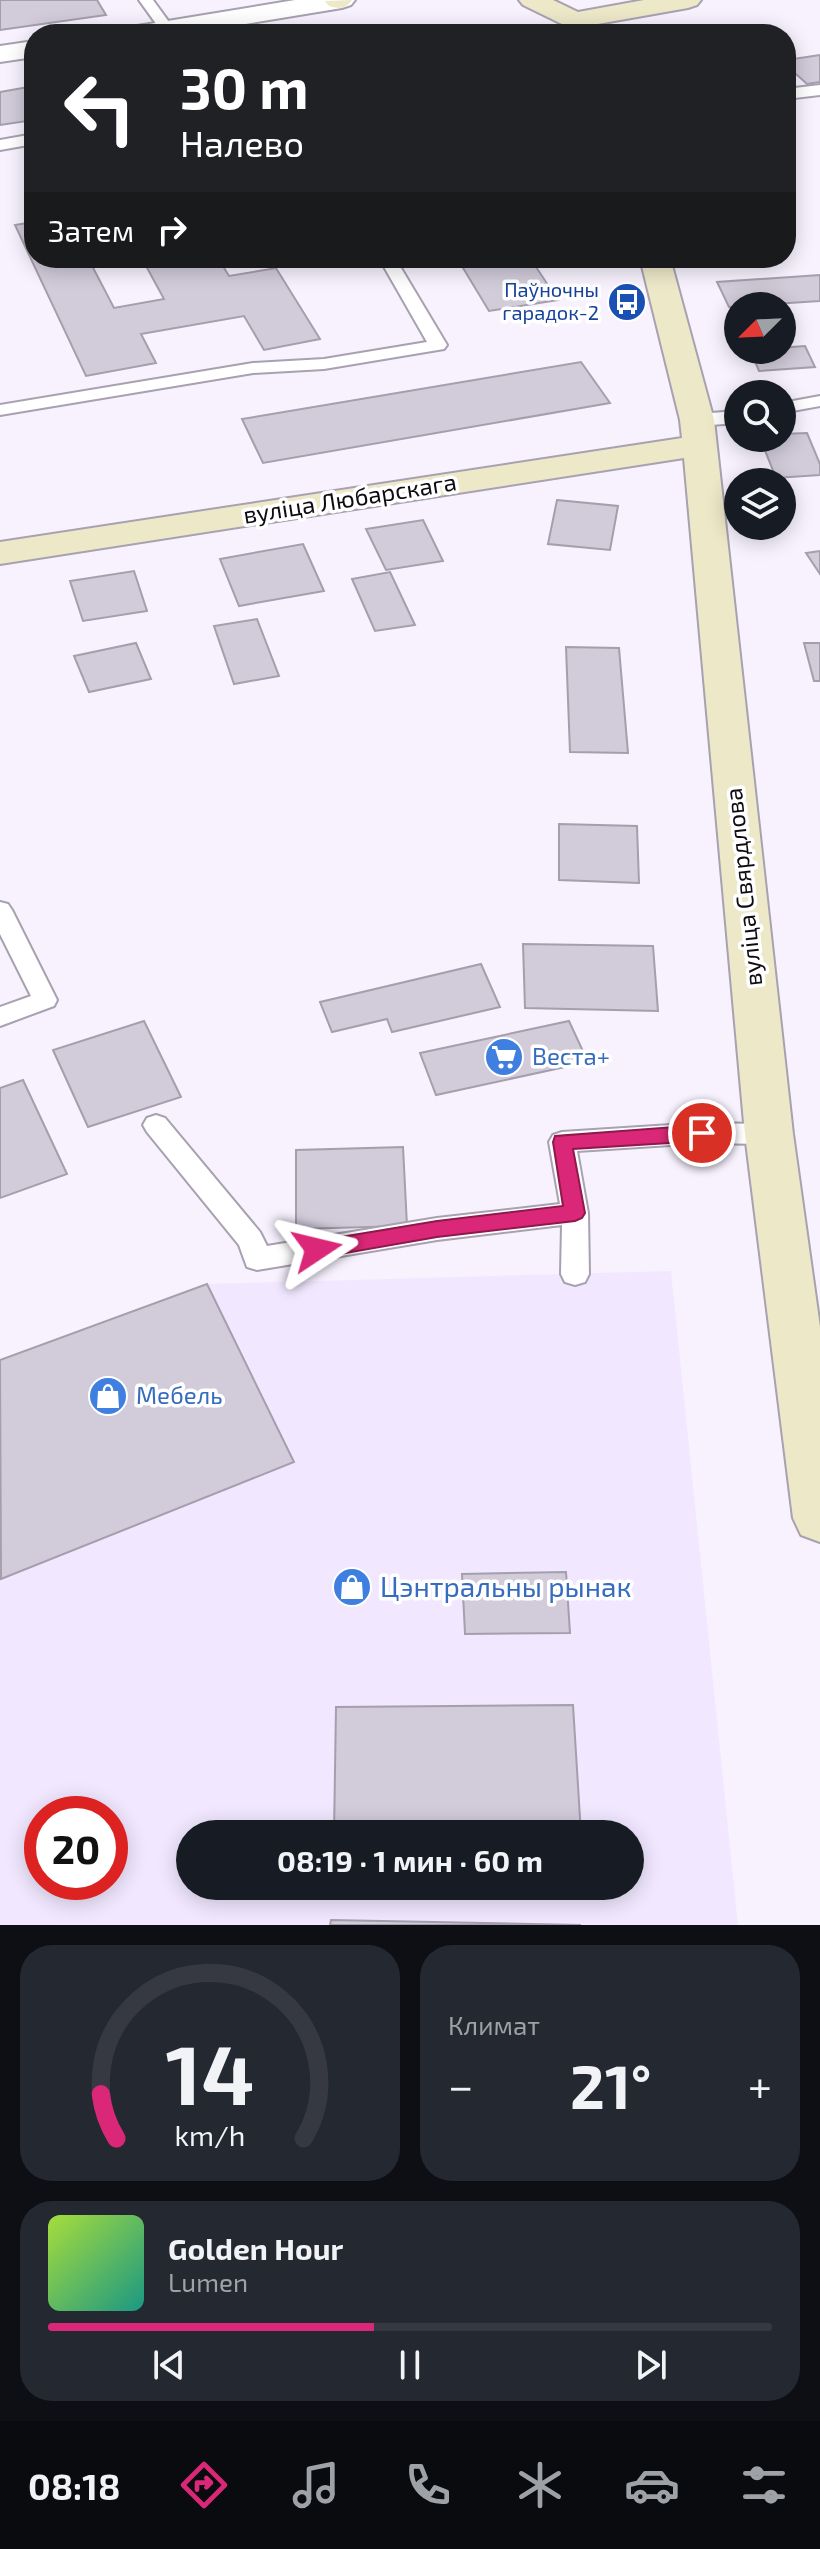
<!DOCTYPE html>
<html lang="ru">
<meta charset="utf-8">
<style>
:root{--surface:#171b24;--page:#242831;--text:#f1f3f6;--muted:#9ea1a6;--line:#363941;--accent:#db2777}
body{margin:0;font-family:"Exo 2",sans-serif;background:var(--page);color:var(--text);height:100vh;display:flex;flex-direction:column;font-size:30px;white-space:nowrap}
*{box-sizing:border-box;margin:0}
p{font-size:26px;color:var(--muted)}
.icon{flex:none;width:44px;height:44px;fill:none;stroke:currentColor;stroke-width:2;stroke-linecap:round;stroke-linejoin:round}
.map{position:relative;height:1925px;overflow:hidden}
.sheet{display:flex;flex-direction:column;gap:20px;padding:20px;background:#0d0f14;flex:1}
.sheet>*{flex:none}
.guide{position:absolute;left:24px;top:24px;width:772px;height:244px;border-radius:32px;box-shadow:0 4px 20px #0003;background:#202124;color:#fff;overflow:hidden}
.needle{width:52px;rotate:246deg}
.tools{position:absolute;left:724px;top:292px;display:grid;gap:16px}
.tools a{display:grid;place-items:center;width:72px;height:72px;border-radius:50%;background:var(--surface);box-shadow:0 4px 20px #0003;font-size:40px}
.speed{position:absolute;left:24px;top:1796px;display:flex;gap:16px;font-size:40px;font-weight:700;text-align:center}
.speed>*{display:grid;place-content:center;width:104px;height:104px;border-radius:50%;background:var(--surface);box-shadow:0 4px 20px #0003;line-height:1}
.speed .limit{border:12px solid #d22;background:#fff;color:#111}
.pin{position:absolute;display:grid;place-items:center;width:68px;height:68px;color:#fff;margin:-34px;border:4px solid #fff;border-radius:50%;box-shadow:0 2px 8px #0007}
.me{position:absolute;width:88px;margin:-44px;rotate:80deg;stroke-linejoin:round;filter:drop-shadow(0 0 6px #0008)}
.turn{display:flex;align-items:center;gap:28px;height:168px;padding:0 24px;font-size:36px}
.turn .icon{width:104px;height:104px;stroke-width:2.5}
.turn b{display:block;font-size:56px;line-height:68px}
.then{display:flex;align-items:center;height:76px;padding:0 24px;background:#0003;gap:16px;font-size:30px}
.big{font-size:60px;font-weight:700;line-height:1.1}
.sheet .tile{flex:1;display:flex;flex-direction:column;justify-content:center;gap:12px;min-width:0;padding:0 28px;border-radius:32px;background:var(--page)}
.sheet .dial{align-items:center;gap:0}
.dial svg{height:208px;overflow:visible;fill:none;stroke:var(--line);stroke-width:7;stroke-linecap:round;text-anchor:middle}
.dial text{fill:var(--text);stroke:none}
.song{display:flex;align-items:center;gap:24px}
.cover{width:96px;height:96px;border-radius:12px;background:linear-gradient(135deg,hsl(80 70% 55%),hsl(170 70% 35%))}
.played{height:8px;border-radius:4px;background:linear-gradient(90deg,var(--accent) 45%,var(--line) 45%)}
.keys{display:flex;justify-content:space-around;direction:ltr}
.heat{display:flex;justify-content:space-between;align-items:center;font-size:44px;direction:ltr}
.sheet .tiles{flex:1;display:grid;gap:20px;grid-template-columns:1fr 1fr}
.tile:last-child{grid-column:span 2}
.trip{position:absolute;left:176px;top:1820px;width:468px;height:80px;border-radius:40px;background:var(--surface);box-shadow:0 4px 20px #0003;font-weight:700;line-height:80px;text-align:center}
.tabs{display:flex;height:128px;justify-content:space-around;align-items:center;background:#090b0e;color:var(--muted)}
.tabs .icon{width:56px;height:56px}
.tabs .selected{color:var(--accent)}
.tabs b{font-size:36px;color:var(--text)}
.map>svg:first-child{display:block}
.built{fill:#f1e8ff;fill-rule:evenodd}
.building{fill:#d1cbda;stroke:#a59ead;stroke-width:2}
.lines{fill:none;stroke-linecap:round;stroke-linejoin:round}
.lane-casing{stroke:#a7a1b0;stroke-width:4}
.street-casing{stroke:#a7a1b0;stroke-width:4}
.secondary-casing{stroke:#a7a1b0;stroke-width:4}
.lane{fill:#fff;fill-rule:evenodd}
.street{fill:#fff;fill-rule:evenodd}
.secondary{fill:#ede8c8;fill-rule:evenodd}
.route{fill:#db2777;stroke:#8e194d;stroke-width:2}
.labels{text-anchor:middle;stroke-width:7;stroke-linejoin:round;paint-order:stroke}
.far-transit-label{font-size:20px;fill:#164399;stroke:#fff;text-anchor:end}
.street-label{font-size:24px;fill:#0e0c11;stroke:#fff}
.shop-label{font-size:24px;fill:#366cbe;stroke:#fff;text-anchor:start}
.near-shop-label{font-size:28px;fill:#366cbe;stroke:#fff;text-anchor:start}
</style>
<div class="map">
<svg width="820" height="1925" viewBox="0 0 820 1925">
<rect width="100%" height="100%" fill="#f7f2fe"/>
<path class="built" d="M671,1271L738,1925H0V1360L207,1284ZM42,1814H110V1882H42ZM190,1834H630V1886H190Z"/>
<g class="building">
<path d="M0,0H97L106,15L0,30Z"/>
<path d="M820,55V82L807,84L786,65V60Z"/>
<path d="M34,86V120L0,125V92Z"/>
<path d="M34,222V258H88L114,308L164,299L145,264L182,258H218L229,276L276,268L320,339L264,350L244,316L141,334L156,363L86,376L15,225Z"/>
<path d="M457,258H530L558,300L489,311Z"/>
<path d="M820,275V301L729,307L717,282Z"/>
<path d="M805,346L815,367L759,371L750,350Z"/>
<path d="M581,362L610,403L263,463L242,419Z"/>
<path d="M807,433L820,464V475L776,478L760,438H782V434Z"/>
<path d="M557,500L618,506L610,550L548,544Z"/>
<path d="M423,520L443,561L386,570L366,529Z"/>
<path d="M303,544L324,591L239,606L220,559Z"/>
<path d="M820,551V574L806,553Z"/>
<path d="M134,571L147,611L83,621L70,581Z"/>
<path d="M390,572L415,625L375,631L352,579Z"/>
<path d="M257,619L279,676L234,684L214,626Z"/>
<path d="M136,643L151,679L89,692L74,656Z"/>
<path d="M804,643H820V681H814Z"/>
<path d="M566,647L619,648L628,753L570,752Z"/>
<path d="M559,824L637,826L639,883L559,880Z"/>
<path d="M523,944L653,946L658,1011L525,1008Z"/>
<path d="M481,964L500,1007L392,1032L387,1019L332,1032L320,1002Z"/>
<path d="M144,1021L181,1097L88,1127L53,1050Z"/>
<path d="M569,1021L588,1062L436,1095L420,1053Z"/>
<path d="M23,1080L67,1174L0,1198V1088Z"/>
<path d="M403,1147L407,1226L296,1229V1150Z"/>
<path d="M207,1284L294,1462L1,1579L0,1360Z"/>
<path d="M566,1572L570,1633L465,1634L462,1574Z"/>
<path d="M573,1705L581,1834H334L336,1707Z"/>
<path d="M331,1920L581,1925H330Z"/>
</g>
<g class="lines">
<g class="lane-casing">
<g id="lane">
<path d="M139,0H153L174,29L172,32H162Z"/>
<path d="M820,85V95L786,99V89Z"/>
<path d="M34,134V144L0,150V140Z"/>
<path d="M379,258H395L447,345L444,349L324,369L253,373L0,415V405L253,363L324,359L427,342Z"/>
<path d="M820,396V406L782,413V403Z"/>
<path d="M738,411V423L697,426L688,420L697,414Z"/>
<path d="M0,902L8,904L12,910L57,1000L54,1006L0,1026V1007L31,996L0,934Z"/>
<path d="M156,1115L165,1118L260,1232L267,1246L437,1218L560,1204L549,1142L553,1135L562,1132L702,1123L769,1124L778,1127L782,1134L778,1141L769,1144L702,1143L577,1151L588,1213L589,1274L585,1282L575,1285L565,1282L561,1274L562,1225L437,1240L257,1270L247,1267L239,1245L147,1132L143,1125L147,1118Z"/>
</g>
</g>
<g class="street-casing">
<g id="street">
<path d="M295,0H355L351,5L342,8L185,34H124L128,28L137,26Z"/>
<path d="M34,41V57L0,62V46Z"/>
</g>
</g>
<g class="secondary-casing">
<g id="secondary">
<path d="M352,0C346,9 339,9 329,6L325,1Z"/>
<path d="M519,0H553L578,12L644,0H701L697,5L688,8L592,25L598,34H572L566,26L523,5Z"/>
<path d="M640,258H670L714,420L793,1134L820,1327V1542L801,1535L793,1518L745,1134L684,458L0,564V542L682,438L680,420Z"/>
</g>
</g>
<use href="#lane" class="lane"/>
<use href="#street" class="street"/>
<use href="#secondary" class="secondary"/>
</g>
<path class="route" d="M702,1125L709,1128L712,1133L709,1138L702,1141L573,1149L585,1213L582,1218L575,1221L437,1237L317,1258L310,1255L307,1249L310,1244L317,1241L437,1221L563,1206L553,1142L555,1136Z"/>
<defs>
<g id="bus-disc" transform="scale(2)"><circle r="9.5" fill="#1a4fb4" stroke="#fff"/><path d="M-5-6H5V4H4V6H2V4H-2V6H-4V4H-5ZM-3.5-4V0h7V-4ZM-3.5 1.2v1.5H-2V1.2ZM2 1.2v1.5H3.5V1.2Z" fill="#fff"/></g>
<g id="supermarket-disc" transform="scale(2)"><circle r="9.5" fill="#3f7fe0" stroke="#fff"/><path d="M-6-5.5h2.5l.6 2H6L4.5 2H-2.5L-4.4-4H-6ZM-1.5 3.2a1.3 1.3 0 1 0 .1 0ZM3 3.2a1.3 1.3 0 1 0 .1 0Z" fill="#fff"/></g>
<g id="shop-disc" transform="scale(2)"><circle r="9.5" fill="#3f7fe0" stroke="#fff"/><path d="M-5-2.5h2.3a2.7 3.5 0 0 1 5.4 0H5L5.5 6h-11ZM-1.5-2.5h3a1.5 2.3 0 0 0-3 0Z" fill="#fff"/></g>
</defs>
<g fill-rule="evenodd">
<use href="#bus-disc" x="627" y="302"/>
<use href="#supermarket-disc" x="504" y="1057"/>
<use href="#shop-disc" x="108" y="1396"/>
<use href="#shop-disc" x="352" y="1587"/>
</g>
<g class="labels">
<g class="far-transit-label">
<text x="599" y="297">Паўночны<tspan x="599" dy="23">гарадок-2</tspan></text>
</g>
<g class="street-label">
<text transform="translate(350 499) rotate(-9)" y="8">вуліца Любарскага</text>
<text transform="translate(744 887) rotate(-96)" y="8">вуліца Свярдлова</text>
</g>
<g class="shop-label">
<text x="532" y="1065">Веста+</text>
<text x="136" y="1404">Мебель</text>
</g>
<g class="near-shop-label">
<text x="380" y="1597">Цэнтральны рынак</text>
</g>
</g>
</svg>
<div class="tools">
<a><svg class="needle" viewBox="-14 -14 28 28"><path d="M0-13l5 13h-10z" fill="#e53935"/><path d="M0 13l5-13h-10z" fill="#9ea1a6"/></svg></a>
<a><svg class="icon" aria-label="search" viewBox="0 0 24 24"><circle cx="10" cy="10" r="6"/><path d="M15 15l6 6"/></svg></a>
<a><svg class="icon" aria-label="layers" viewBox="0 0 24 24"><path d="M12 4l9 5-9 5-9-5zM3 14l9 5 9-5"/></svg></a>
</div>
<div class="speed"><div class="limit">20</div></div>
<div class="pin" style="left:702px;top:1133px;background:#d93025"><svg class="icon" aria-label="arrive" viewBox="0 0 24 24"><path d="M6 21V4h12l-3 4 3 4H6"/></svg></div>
<svg class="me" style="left:317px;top:1249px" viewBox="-20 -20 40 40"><path d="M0-17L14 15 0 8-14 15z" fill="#db2777" stroke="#fff" stroke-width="4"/></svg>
<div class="trip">08:19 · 1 мин · 60 m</div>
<div class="guide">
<div class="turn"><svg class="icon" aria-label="left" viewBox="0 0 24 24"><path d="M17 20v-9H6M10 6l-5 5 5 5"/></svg><div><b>30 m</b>Налево</div></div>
<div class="then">Затем<svg class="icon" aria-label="right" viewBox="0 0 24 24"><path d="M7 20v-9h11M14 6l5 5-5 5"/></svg></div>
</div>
</div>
<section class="sheet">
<div class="tiles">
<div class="tile dial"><svg viewBox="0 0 100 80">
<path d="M14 69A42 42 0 1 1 86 69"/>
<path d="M14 69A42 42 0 0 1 8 52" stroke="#db2777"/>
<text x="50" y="56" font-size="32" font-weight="700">14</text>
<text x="50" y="72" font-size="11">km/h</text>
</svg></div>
<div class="tile"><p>Климат</p>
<div class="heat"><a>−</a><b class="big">21°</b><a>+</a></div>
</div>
<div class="tile">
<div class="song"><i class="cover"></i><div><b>Golden Hour</b><p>Lumen</p></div></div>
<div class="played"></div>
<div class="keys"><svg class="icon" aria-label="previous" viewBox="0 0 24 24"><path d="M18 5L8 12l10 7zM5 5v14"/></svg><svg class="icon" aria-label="pause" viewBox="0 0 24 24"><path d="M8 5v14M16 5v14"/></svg><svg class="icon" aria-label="next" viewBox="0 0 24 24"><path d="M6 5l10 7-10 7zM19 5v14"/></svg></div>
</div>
</div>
</section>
<nav class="tabs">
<b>08:18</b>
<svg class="icon selected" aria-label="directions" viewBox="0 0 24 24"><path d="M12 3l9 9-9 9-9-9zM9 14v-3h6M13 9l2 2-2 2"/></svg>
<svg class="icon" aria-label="music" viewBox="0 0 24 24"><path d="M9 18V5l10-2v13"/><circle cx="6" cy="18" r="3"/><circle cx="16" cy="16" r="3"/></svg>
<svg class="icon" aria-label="phone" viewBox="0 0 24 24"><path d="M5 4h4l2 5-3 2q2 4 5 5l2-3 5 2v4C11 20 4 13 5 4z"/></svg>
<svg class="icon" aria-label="climate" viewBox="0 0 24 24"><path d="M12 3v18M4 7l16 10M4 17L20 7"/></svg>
<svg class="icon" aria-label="car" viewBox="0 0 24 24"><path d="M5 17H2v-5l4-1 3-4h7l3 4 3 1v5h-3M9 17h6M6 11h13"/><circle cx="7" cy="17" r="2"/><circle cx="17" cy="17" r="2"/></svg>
<svg class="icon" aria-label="filters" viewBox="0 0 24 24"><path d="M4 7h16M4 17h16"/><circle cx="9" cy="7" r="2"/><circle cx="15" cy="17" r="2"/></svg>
</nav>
